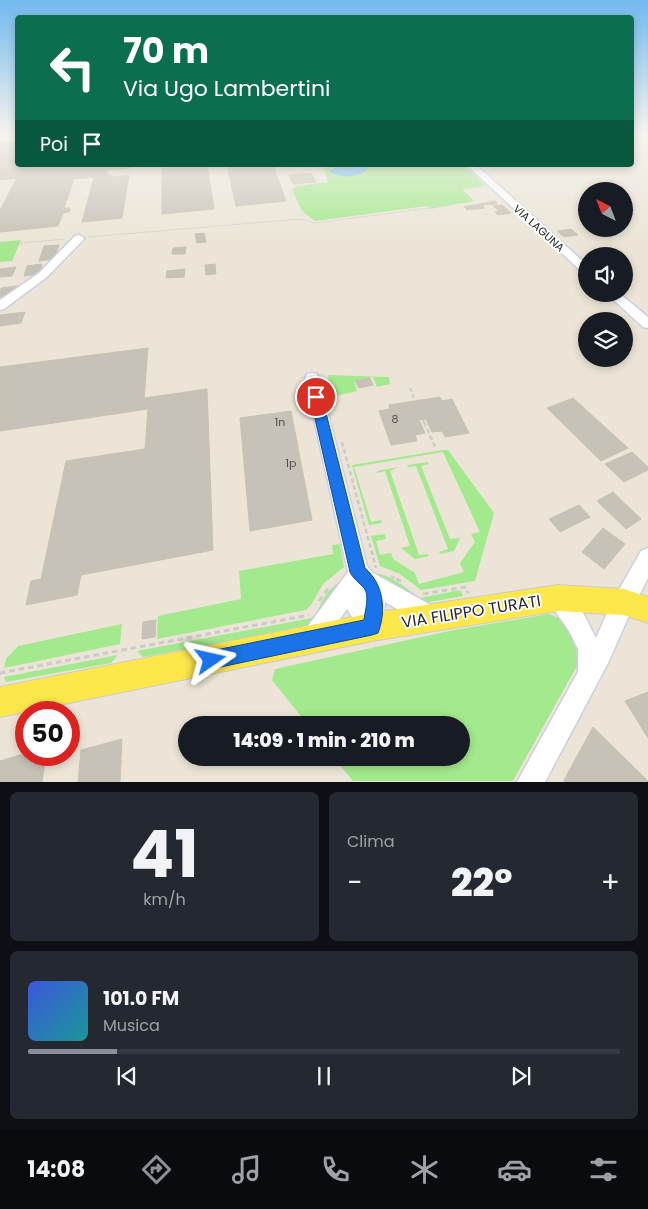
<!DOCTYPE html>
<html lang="it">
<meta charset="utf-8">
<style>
:root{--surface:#171b24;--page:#242831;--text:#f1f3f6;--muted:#9ea1a6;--line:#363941;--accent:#8c9099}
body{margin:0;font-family:Poppins,sans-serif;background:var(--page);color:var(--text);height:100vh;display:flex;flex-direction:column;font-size:19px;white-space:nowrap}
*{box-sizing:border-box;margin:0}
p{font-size:16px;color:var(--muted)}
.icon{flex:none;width:28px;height:28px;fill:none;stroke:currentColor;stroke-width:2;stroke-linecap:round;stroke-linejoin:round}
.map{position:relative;height:782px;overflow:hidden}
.drawer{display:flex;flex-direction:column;gap:10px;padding:10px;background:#0d0f14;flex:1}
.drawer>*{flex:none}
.banner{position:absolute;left:15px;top:15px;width:619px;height:152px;border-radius:5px;box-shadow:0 2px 8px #0003;background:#0b6e4f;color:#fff;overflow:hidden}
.needle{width:32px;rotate:318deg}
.buttons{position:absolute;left:578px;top:182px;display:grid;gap:10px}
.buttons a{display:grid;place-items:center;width:55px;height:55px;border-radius:50%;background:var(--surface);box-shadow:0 2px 8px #0003;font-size:25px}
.speed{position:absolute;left:15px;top:701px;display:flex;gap:10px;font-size:25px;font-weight:700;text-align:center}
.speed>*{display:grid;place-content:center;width:65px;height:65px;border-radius:50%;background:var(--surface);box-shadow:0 2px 8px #0003;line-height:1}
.speed .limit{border:8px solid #d22;background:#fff;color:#111}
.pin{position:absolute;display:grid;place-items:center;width:42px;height:42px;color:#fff;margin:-21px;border:2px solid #fff;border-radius:50%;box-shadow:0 1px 5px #0007}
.me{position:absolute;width:55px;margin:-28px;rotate:79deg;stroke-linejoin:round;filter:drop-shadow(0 0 4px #0008)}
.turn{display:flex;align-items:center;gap:18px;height:105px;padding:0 25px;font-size:22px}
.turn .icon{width:65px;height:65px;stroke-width:2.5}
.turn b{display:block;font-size:35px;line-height:42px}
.then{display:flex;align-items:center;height:48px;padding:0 25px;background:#0003;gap:10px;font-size:19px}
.big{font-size:38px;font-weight:800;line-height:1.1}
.drawer .widget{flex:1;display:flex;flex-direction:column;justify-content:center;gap:8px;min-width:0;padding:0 18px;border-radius:8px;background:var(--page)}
.drawer .dial{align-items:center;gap:0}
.dial b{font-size:65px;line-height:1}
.song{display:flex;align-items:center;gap:15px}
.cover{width:60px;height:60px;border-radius:8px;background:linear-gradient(135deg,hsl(230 70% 55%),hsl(180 70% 35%))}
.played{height:5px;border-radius:2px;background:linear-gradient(90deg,var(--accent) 15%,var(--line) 15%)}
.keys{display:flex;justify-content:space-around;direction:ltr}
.heat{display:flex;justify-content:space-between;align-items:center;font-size:28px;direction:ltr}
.drawer .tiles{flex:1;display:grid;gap:10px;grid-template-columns:1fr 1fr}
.widget:last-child{grid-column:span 2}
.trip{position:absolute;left:178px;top:716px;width:292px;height:50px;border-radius:25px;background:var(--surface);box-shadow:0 2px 8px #0003;font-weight:800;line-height:50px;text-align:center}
.tabs{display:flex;height:80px;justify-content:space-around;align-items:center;background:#090b0e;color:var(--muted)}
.tabs .icon{width:35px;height:35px}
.tabs .selected{color:var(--accent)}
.tabs b{font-size:22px;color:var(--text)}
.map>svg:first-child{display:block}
.green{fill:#a3e98d}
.water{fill:#5ec0fa}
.building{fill:#c7c2b7;stroke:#c7c2b1}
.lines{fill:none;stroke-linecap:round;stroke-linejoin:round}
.minor-casing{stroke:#cccee3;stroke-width:3}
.major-casing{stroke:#cbcbcb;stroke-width:2}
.path-far3{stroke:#cbcbcb;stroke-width:1;stroke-dasharray:2 1;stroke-linecap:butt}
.path-far2{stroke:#cbcbcb;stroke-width:2;stroke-dasharray:4 2.5;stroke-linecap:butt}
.path-far1{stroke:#cbcbcb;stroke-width:2.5;stroke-dasharray:4.5 3;stroke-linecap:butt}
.path{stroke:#cbcbcb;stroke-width:3;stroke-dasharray:5.5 4;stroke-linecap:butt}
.minor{fill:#fff;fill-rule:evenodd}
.major{fill:#fee74a;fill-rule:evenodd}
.route{fill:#1a73e8;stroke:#114b97}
.labels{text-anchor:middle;stroke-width:4;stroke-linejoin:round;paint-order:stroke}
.far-street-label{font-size:11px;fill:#272727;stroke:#fff}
.number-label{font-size:11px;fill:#4f4e4b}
.near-street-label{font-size:16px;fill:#272727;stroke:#fff}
</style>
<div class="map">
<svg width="648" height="782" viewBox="0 0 648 782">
<rect width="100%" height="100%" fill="#ece5d7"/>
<g class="green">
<path d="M324,165H464L485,185L462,189L474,201L430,209L427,206L315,221L302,211L292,190L297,186L328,182L323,168Z"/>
<path d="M21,240L12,261L0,262V242Z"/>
<path d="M328,375L389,377L390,384L377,387L373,377L354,381L357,391L332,397Z"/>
<path d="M443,450H448L494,513L475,581L421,590L400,574L380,566L371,536L385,534L386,539L376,541L380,555L391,553L393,559L415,573L419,584L464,572L460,563L475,542L471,534L480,532L443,452L354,467L371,522L381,520L382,523L369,525L352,465Z"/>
<path d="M428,462L429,464L421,466L450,539L460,538L454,551L440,554L439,552L448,549L416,466L408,467L407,465Z"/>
<path d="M398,467L390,471L419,555L428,554L429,556L415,559L401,548L410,546L385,471L377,473V471Z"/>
<path d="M340,544L344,567L323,584L311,605L306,610L157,639L158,616L241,599L239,571L333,554L332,545Z"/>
<path d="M370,573C388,572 406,588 420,598L460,590L463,596L424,603L410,599L395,585L378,578Z"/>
<path d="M348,577L310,626L143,657L137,651L312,618C319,611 320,604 325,596C330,588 339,582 348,577Z"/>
<path d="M549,614C562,619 578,629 580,644C581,650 579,658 578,664L513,781H353L334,758H461V725H308L272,680L275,669L454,630Z"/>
<path d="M122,624L120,644L4,668L6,659L18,646Z"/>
<path d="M118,655L111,663L6,682L4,677Z"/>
</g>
<path class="water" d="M341,165H366L368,169C359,178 338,179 329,171Z"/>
<g class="building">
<path d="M0,134H18V137L0,138Z"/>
<path d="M18,141V165H130V168L108,170L107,176L111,175L110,177L129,176L122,218L82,222L94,177L74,179L64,208H70L69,212L63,213L58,226L0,232V210L17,178L0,180V143Z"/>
<path d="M162,165H207L214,209L162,214Z"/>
<path d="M227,165H273L286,201L236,206Z"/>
<path d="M311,173L316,182L293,184L289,175Z"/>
<path d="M495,201L497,204L482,205L485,208L467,210L464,207Z"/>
<path d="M502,205L511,213L498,215L495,212L499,211L493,206Z"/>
<path d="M571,229L578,235L564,237L557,231Z"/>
<path d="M204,233L206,242L197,243L195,234Z"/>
<path d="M59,245L54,259L39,261L44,246Z"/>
<path d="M186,247L185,254H172L173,248Z"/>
<path d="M42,264L40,274L24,276L27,266Z"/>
<path d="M215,264L216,274L206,275L205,265Z"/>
<path d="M16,267L12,276L0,277V269Z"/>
<path d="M185,269L184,277L166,278L167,271Z"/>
<path d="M18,286L13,296L0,297L1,288Z"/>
<path d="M25,312L21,323L0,326V315Z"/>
<path d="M148,348L144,398L207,389L213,550L81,575L77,595L26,605L31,581L41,579L66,461L145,449L148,409L0,431V367Z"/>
<path d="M370,378L373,385L359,388L355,381Z"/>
<path d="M440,397L442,401L452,399L469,433L445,437L442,431L432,432L426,419L419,420L425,433L415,435L417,441L391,445L379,411L390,409L389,405Z"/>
<path d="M573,398L628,448L601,461L547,408Z"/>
<path d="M291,411L312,520L250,531L240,418Z"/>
<path d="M632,452L648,467V470L624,482L605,464Z"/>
<path d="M613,492L641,519L626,529L597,501Z"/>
<path d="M579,505L590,517L560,532L549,519Z"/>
<path d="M603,528L625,544L604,569L582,552Z"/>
<path d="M156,620L155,637L142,639L143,622Z"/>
<path d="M648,692V738L625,701Z"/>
<path d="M593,727L648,781V782H565L564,780Z"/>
<path d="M122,739L120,782H78L81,750Z"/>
<path d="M26,753V755H46L42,782H0V761Z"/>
</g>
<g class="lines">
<g class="minor-casing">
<g id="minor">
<path d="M467,165H476L586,264V273L582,272Z"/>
<path d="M79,235L84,238L83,240L47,277L4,309L0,310V300L39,273L75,236Z"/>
<path d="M607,294H620L648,317V328L643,327Z"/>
<path d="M312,373L317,374L319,378L367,566L373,573L436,608L439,616L436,624L428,627L385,602L383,627L380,635L372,638L364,635L347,609L321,646L313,649L305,646L302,638L305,630L348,572L305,378L307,374Z"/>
<path d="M648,548V578L627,620L608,663L545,782H517L578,672V649L569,631L551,605L547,598L551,591L558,587C577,595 587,621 596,638L611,604L641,551Z"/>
</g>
</g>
<g class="major-casing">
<path id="major" d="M558,585L624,589L648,597V623L624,615L558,611L372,641L0,717V687L372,613Z"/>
</g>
<g class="path-far3">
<path d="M89,237L300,219L315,223L429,208L445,203L452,193L459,190L484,186"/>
<path d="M0,245L65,239"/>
</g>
<g class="path-far2">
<path d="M410,388L415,401"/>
<path d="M423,420L424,423"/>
</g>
<g class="path-far1">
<path d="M424,422L436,449"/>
<path d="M342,442L376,568"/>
<path d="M391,576L398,580"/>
</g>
<g class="path">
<path d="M396,579L402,582"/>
<path d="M423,594L466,587L468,593"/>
<path d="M319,601L329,587"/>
<path d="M0,673L309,615"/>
</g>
<use href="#minor" class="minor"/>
<use href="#major" class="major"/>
</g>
<linearGradient id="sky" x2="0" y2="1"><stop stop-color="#71b9ef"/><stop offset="0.55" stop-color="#f6f3ed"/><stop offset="1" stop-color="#f6f3ed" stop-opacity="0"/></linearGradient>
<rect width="648" height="243" fill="url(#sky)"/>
<path class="route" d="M316,393L322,397L365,568C383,584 387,609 378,633L372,635L211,669L205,666L202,660L205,654L211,651L364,620C365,610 370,596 364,588C359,582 353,579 350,572L310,397Z"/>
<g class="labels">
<g class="far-street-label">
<text transform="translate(539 228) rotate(42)" y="4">VIA LAGUNA</text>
</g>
<g class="number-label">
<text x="395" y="423">8</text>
<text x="280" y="426">1n</text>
<text x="291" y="467">1p</text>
</g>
<g class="near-street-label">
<text transform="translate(471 611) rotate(-9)" y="6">VIA FILIPPO TURATI</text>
</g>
</g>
</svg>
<div class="buttons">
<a><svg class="needle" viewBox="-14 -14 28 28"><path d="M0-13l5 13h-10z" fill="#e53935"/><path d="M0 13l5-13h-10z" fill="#9ea1a6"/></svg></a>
<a><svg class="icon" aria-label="sound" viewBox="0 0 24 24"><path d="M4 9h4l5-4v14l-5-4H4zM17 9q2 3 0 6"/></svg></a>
<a><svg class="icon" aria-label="layers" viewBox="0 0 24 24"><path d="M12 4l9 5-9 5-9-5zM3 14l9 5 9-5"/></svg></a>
</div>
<div class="speed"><div class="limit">50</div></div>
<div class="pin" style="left:316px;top:397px;background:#d93025"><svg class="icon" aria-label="arrive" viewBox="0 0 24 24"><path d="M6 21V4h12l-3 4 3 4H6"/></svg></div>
<svg class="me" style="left:211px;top:660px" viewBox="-20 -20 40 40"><path d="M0-17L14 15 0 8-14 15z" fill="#1a73e8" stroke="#fff" stroke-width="4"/></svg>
<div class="trip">14:09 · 1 min · 210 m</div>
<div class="banner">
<div class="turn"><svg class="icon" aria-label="left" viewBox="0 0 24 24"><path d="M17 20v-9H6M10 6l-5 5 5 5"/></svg><div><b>70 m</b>Via Ugo Lambertini</div></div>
<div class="then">Poi<svg class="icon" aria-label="arrive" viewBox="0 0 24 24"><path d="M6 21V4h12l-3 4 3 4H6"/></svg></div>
</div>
</div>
<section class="drawer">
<div class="tiles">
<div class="widget dial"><b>41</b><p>km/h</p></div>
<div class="widget"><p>Clima</p>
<div class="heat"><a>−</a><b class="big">22°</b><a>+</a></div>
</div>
<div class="widget">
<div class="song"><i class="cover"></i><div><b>101.0 FM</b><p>Musica</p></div></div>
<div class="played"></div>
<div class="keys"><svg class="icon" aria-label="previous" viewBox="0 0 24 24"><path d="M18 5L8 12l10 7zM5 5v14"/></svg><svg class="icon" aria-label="pause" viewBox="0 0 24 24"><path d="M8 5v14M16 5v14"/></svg><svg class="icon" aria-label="next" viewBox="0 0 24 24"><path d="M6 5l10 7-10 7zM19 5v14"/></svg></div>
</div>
</div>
</section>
<nav class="tabs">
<b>14:08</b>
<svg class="icon selected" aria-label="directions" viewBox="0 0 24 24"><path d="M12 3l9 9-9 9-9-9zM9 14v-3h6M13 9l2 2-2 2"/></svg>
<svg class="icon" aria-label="music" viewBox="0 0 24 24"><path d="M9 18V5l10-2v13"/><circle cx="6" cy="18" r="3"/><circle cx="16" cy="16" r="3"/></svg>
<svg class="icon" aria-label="phone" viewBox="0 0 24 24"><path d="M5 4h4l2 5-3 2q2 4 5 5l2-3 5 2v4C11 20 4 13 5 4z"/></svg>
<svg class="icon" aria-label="climate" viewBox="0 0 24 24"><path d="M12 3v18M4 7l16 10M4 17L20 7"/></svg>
<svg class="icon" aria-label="car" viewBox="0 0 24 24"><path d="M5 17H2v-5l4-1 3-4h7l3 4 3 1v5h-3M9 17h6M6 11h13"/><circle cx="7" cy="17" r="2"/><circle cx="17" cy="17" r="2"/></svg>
<svg class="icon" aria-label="filters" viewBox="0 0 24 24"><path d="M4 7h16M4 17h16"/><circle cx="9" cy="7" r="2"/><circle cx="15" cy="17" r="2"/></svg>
</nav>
